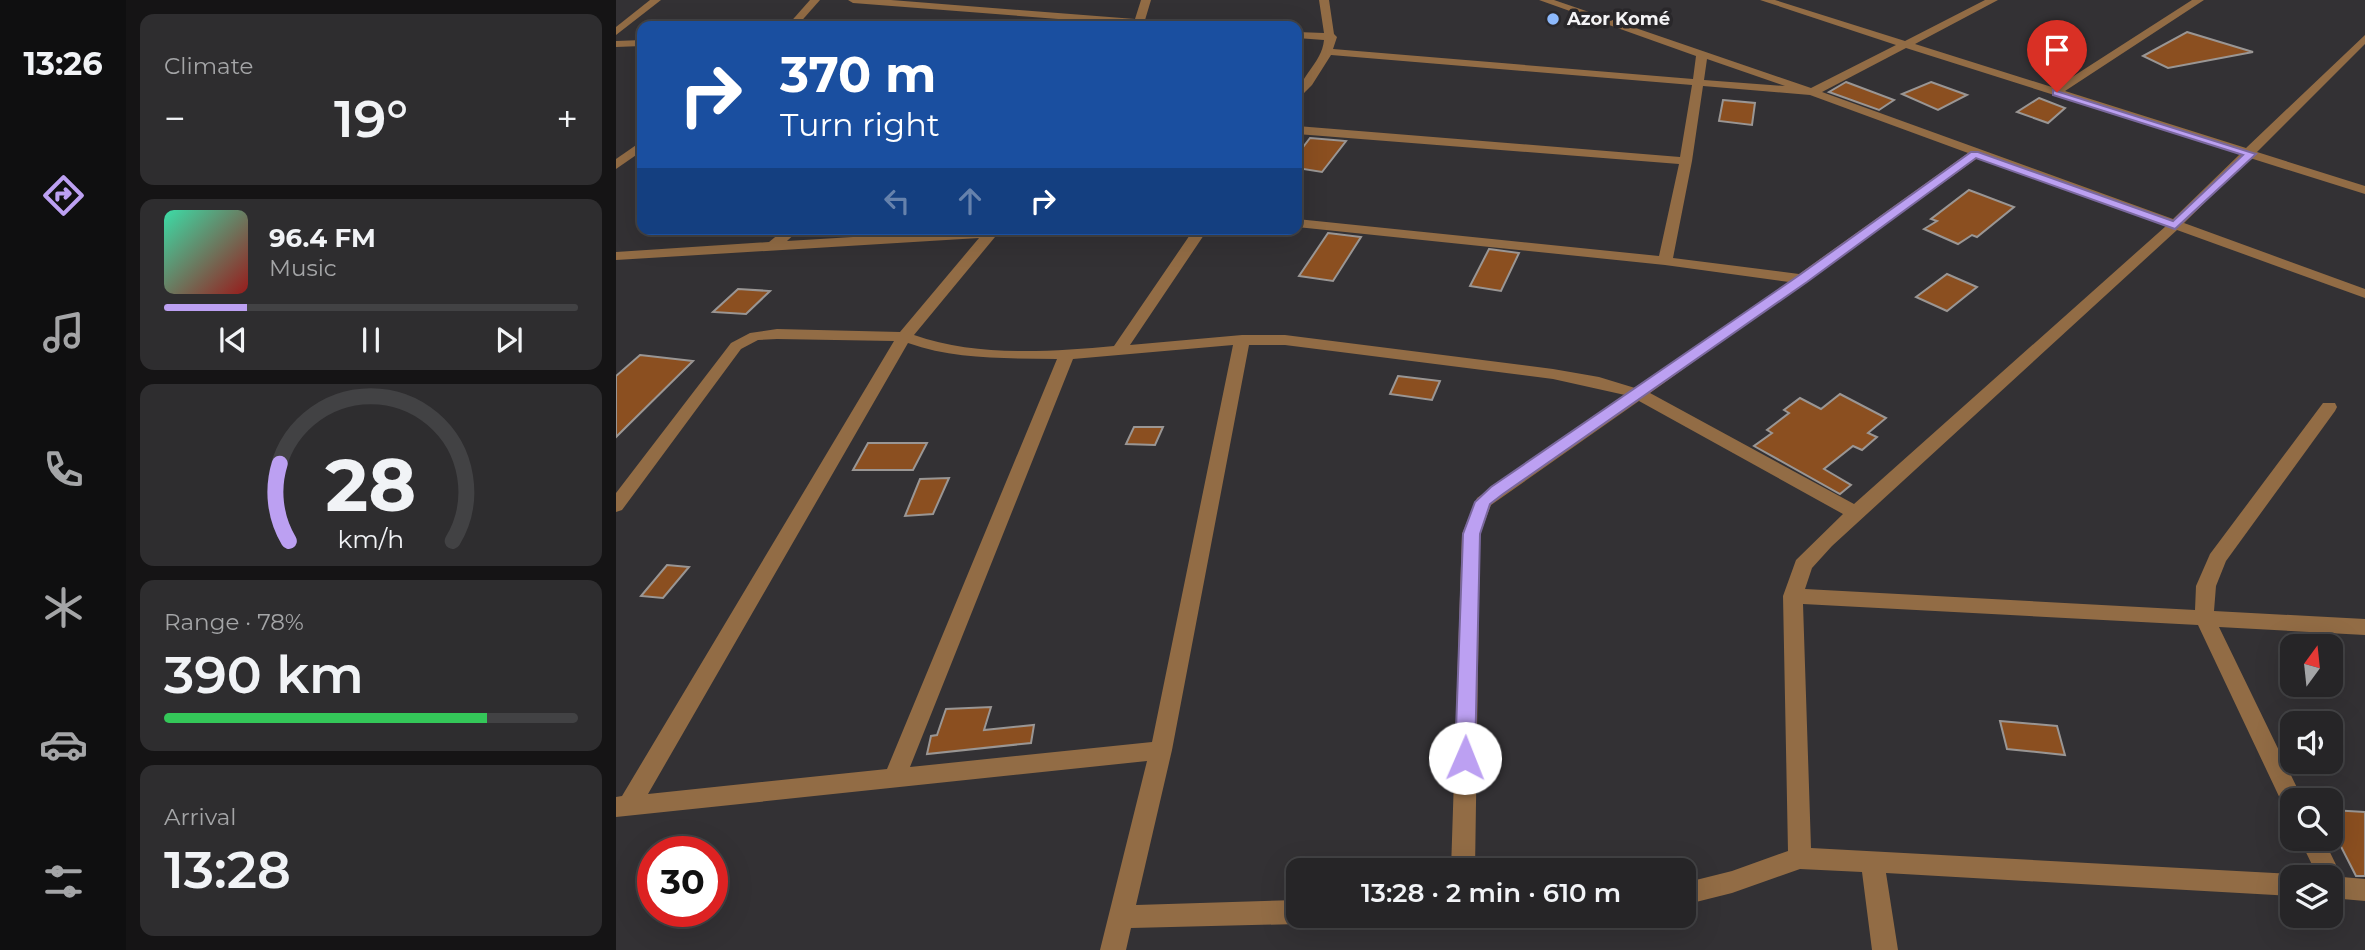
<!DOCTYPE html>
<meta charset="utf-8">
<style>
:root{--surface:#262527;--page:#2e2d2f;--text:#f1f3f6;--muted:#a4a5a7;--line:#424244;--accent:#bca0f2}
body{margin:0;font-family:Montserrat,sans-serif;background:var(--page);color:var(--text);height:100vh;display:flex;flex-direction:column;font-size:26px;white-space:nowrap}
*{box-sizing:border-box;margin:0}
p{font-size:23px;color:var(--muted)}
.icon{flex:none;width:38px;height:38px;fill:none;stroke:currentColor;stroke-width:2;stroke-linecap:round;stroke-linejoin:round}
.map{position:relative;flex:1;overflow:hidden}
.details{display:flex;flex-direction:column;gap:14px;padding:14px;background:#151415;width:490px}
.details>*{flex:none}
.banner{position:absolute;left:21px;top:21px;width:665px;height:214px;border-radius:14px;box-shadow:0 7px 28px #0002,0 0 0 2px var(--line);background:#1a4fa0;color:#fff;overflow:hidden}
.needle{width:46px;rotate:15deg}
.fabs{position:absolute;left:1664px;top:634px;display:grid;gap:14px}
.fabs a{display:grid;place-items:center;width:63px;height:63px;border-radius:14px;background:var(--surface);box-shadow:0 7px 28px #0002,0 0 0 2px var(--line);font-size:35px}
.speed{position:absolute;left:21px;top:836px;display:flex;gap:14px;font-size:35px;font-weight:700;text-align:center}
.speed>*{display:grid;place-content:center;width:91px;height:91px;border-radius:50%;background:var(--surface);box-shadow:0 7px 28px #0002,0 0 0 2px var(--line);line-height:1}
.speed .limit{border:10px solid #d22;background:#fff;color:#111}
.pin{position:absolute;display:grid;place-items:center;width:60px;height:60px;color:#fff;margin:-72px -30px;border-radius:50% 50% 50% 0;rotate:-45deg;box-shadow:0 0 7px #0007}
.pin .icon{rotate:45deg}
.me{position:absolute;width:77px;margin:-38px;rotate:1deg;stroke-linejoin:round;filter:drop-shadow(0 0 5px #0008)}
.turn{display:flex;align-items:center;gap:24px;height:147px;padding:0 28px;font-size:32px}
.turn .icon{width:91px;height:91px;stroke-width:2.5}
.turn b{display:block;font-size:49px;line-height:60px}
.lanes{display:flex;align-items:center;height:66px;padding:0 28px;background:#0003;justify-content:center;gap:35px;direction:ltr}
.lanes .off{opacity:.35}
.big{font-size:52px;font-weight:600;line-height:1.1}
.details .card{flex:1;display:flex;flex-direction:column;justify-content:center;gap:10px;min-width:0;padding:0 24px;border-radius:14px;background:var(--page)}
.details .dial{align-items:center;gap:0}
.dial svg{height:182px;overflow:visible;fill:none;stroke:var(--line);stroke-width:7;stroke-linecap:round;text-anchor:middle}
.dial text{fill:var(--text);stroke:none}
.song{display:flex;align-items:center;gap:21px}
.cover{width:84px;height:84px;border-radius:10px;background:linear-gradient(135deg,hsl(160 70% 55%),hsl(0 70% 35%))}
.played{height:7px;border-radius:4px;background:linear-gradient(90deg,var(--accent) 20%,var(--line) 20%)}
.keys{display:flex;justify-content:space-around;direction:ltr}
.heat{display:flex;justify-content:space-between;align-items:center;font-size:38px;direction:ltr}
.charge{height:10px;border-radius:5px;background:linear-gradient(90deg,#34c759 78%,var(--line) 0)}
.trip{position:absolute;left:670px;top:858px;width:410px;height:70px;border-radius:14px;background:var(--surface);box-shadow:0 7px 28px #0002,0 0 0 2px var(--line);font-weight:600;line-height:70px;text-align:center}
main{display:flex;flex:1;min-height:0}
.tabs{display:flex;flex-direction:column;width:126px;justify-content:space-around;align-items:center;background:#0f0f10;color:var(--muted)}
.tabs .icon{width:49px;height:49px}
.tabs .current{color:var(--accent)}
.tabs b{font-size:32px;color:var(--text)}
.map>svg:first-child{display:block}
.building{fill:#8b4f20;stroke:#9a9694;stroke-width:2}
.lines{fill:none;stroke-linecap:round;stroke-linejoin:round}
.street{fill:#926c45;fill-rule:evenodd}
.route{fill:#bca0f2;stroke:#7a689d;stroke-width:2}
.poi-dot{fill:#8db9fc;stroke:#29272a;stroke-width:2.5}
.labels{text-anchor:middle;stroke-width:7;stroke-linejoin:round;paint-order:stroke}
.far-poi-label{font-size:18px;font-weight:bold;fill:#f4f3f5;stroke:#29272a;text-anchor:start}
</style>
<main>
<nav class="tabs">
<b>13:26</b>
<svg class="icon current" aria-label="directions" viewBox="0 0 24 24"><path d="M12 3l9 9-9 9-9-9zM9 14v-3h6M13 9l2 2-2 2"/></svg>
<svg class="icon" aria-label="music" viewBox="0 0 24 24"><path d="M9 18V5l10-2v13"/><circle cx="6" cy="18" r="3"/><circle cx="16" cy="16" r="3"/></svg>
<svg class="icon" aria-label="phone" viewBox="0 0 24 24"><path d="M5 4h4l2 5-3 2q2 4 5 5l2-3 5 2v4C11 20 4 13 5 4z"/></svg>
<svg class="icon" aria-label="climate" viewBox="0 0 24 24"><path d="M12 3v18M4 7l16 10M4 17L20 7"/></svg>
<svg class="icon" aria-label="car" viewBox="0 0 24 24"><path d="M5 17H2v-5l4-1 3-4h7l3 4 3 1v5h-3M9 17h6M6 11h13"/><circle cx="7" cy="17" r="2"/><circle cx="17" cy="17" r="2"/></svg>
<svg class="icon" aria-label="filters" viewBox="0 0 24 24"><path d="M4 7h16M4 17h16"/><circle cx="9" cy="7" r="2"/><circle cx="15" cy="17" r="2"/></svg>
</nav>
<section class="details">
<div class="card"><p>Climate</p>
<div class="heat"><a>−</a><b class="big">19°</b><a>+</a></div>
</div>
<div class="card">
<div class="song"><i class="cover"></i><div><b>96.4 FM</b><p>Music</p></div></div>
<div class="played"></div>
<div class="keys"><svg class="icon" aria-label="previous" viewBox="0 0 24 24"><path d="M18 5L8 12l10 7zM5 5v14"/></svg><svg class="icon" aria-label="pause" viewBox="0 0 24 24"><path d="M8 5v14M16 5v14"/></svg><svg class="icon" aria-label="next" viewBox="0 0 24 24"><path d="M6 5l10 7-10 7zM19 5v14"/></svg></div>
</div>
<div class="card dial"><svg viewBox="0 0 100 80">
<path d="M14 69A42 42 0 1 1 86 69"/>
<path d="M14 69A42 42 0 0 1 10 35" stroke="#bca0f2"/>
<text x="50" y="56" font-size="32" font-weight="700">28</text>
<text x="50" y="72" font-size="11">km/h</text>
</svg></div>
<div class="card"><p>Range · 78%</p><b class="big">390 km</b><div class="charge"></div></div>
<div class="card"><p>Arrival</p><b class="big">13:28</b></div>
</section>
<div class="map">
<svg width="1749" height="950" viewBox="0 0 1749 950">
<rect width="100%" height="100%" fill="#333134"/>
<g class="building">
<path d="M1571,32L1637,52L1552,68L1527,56Z"/>
<path d="M1230,82L1278,100L1263,110L1213,92Z"/>
<path d="M1315,82L1351,95L1322,110L1286,94Z"/>
<path d="M1423,98L1449,108L1432,123L1401,112Z"/>
<path d="M1107,100L1139,103L1136,125L1103,121Z"/>
<path d="M694,138L730,141L706,172L681,168V155Z"/>
<path d="M1353,190L1398,207L1361,237L1356,235L1342,244L1308,229L1321,221L1315,219Z"/>
<path d="M712,233L745,237L717,281L683,276Z"/>
<path d="M873,249L903,253L885,291L854,286Z"/>
<path d="M1331,274L1361,287L1331,311L1300,297Z"/>
<path d="M122,289L154,291L130,314L97,312Z"/>
<path d="M24,355L77,361L0,437V376Z"/>
<path d="M782,376L824,381L816,400L774,394Z"/>
<path d="M1224,394L1270,418L1252,433L1261,437L1246,450L1237,446L1208,469L1235,485L1224,494L1138,446L1156,433L1151,430L1173,413L1168,410L1184,398L1205,409Z"/>
<path d="M518,427H547L539,445L510,444Z"/>
<path d="M252,443H311L297,470H237Z"/>
<path d="M333,478L317,514L289,516L304,479Z"/>
<path d="M51,565L73,567L47,598L25,596Z"/>
<path d="M375,707L368,730L418,725L415,743L311,754L315,736L321,735L330,709Z"/>
<path d="M1384,721L1441,726L1449,755L1391,749Z"/>
<path d="M1715,810L1749,812V876H1740L1715,827Z"/>
</g>
<g class="lines">
<g class="street">
<path d="M34,0H45L0,35V27Z"/>
<path d="M194,0H204L181,26H171Z"/>
<path d="M232,0H275L519,19L525,0H535L529,20L569,23L574,26H533L237,3Z"/>
<path d="M703,0H713L718,34L721,37L717,49L1077,79L1080,56L923,0H938L1195,88L1280,45L1144,0H1159L1289,41L1369,0H1382L1299,44L1439,88L1576,0H1588L1449,91L1630,148L1749,35V44L1641,152L1749,186V194L1634,158L1568,223L1749,289V298L1561,230L1216,546L1196,568L1189,589L1579,610L1580,586L1594,554L1707,403H1719L1721,407L1719,411L1610,561L1600,586L1598,611L1749,619V635L1603,627L1687,800H1676V810L1668,807L1582,625L1187,604L1195,848L1676,874L1683,877H1676V896L1270,873L1282,950H1256L1246,872L1184,869L1116,893L1068,905V883L1116,871L1172,851L1167,596L1180,560L1227,514L1023,401L875,505L864,534L859,870H835L846,534L861,498L1009,395L937,379L669,345H633L556,750L520,905L682,900V915H693L691,920L682,924L515,928L510,950H484L531,761L0,817V797L6,796L278,341L161,339L142,340L125,349L6,510L0,512V493L115,343L134,333L161,329L284,332L363,238L0,260V252L153,242L169,229H184L171,241L369,229H512L505,233L379,237L298,335C360,357 433,352 498,346L578,229H592L514,345L626,335H669L937,369L983,377L1019,388L1173,282L1049,265L681,227V219L1043,256L1063,164L681,134V126L1064,157L1076,85L715,55L696,85L681,100C680,79 706,64 708,40L681,38V32L708,33ZM1290,48L1624,154L1557,219L1206,92ZM1091,59L1169,86L1088,80ZM1087,86L1194,95L1352,153L1183,274L1057,258L1076,161ZM1363,157L1550,226L1238,504L1034,393ZM292,343C340,360 391,358 441,359L271,769L32,794ZM617,345L536,742L294,767L457,359Z"/>
<path d="M26,40V46L0,47V41Z"/>
<path d="M26,141V151L0,169V159Z"/>
<path d="M1683,838H1707L1726,877L1749,879V901L1715,898V877H1702Z"/>
</g>
</g>
<path class="route" d="M1437,90L1640,154L1559,229L1360,158L1191,282L887,494L874,504L864,534L859,758L857,764L849,766L842,764L839,758L847,534L859,502L875,487L1182,276L1355,152H1362L1557,221L1627,155L1437,95Z"/>
<circle class="poi-dot" cx="937" cy="19" r="7"/>
<g class="labels">
<g class="far-poi-label">
<text x="951" y="25">Azor Komé</text>
</g>
</g>
</svg>
<div class="fabs">
<a><svg class="needle" viewBox="-14 -14 28 28"><path d="M0-13l5 13h-10z" fill="#e53935"/><path d="M0 13l5-13h-10z" fill="#a4a5a7"/></svg></a>
<a><svg class="icon" aria-label="sound" viewBox="0 0 24 24"><path d="M4 9h4l5-4v14l-5-4H4zM17 9q2 3 0 6"/></svg></a>
<a><svg class="icon" aria-label="search" viewBox="0 0 24 24"><circle cx="10" cy="10" r="6"/><path d="M15 15l6 6"/></svg></a>
<a><svg class="icon" aria-label="layers" viewBox="0 0 24 24"><path d="M12 4l9 5-9 5-9-5zM3 14l9 5 9-5"/></svg></a>
</div>
<div class="speed"><div class="limit">30</div></div>
<div class="pin" style="left:1441px;top:92px;background:#d93025"><svg class="icon" aria-label="arrive" viewBox="0 0 24 24"><path d="M6 21V4h12l-3 4 3 4H6"/></svg></div>
<svg class="me" style="left:849px;top:758px" viewBox="-20 -20 40 40"><circle r="19" fill="#fff"/><path d="M0-13L10 11 0 6-10 11z" fill="#bca0f2"/></svg>
<div class="trip">13:28 · 2 min · 610 m</div>
<div class="banner">
<div class="turn"><svg class="icon" aria-label="right" viewBox="0 0 24 24"><path d="M7 20v-9h11M14 6l5 5-5 5"/></svg><div><b>370 m</b>Turn right</div></div>
<div class="lanes"><svg class="icon off" aria-label="left" viewBox="0 0 24 24"><path d="M17 20v-9H6M10 6l-5 5 5 5"/></svg><svg class="icon off" aria-label="ahead" viewBox="0 0 24 24"><path d="M12 20V5M6 11l6-6 6 6"/></svg><svg class="icon" aria-label="right" viewBox="0 0 24 24"><path d="M7 20v-9h11M14 6l5 5-5 5"/></svg></div>
</div>
</div>
</main>
